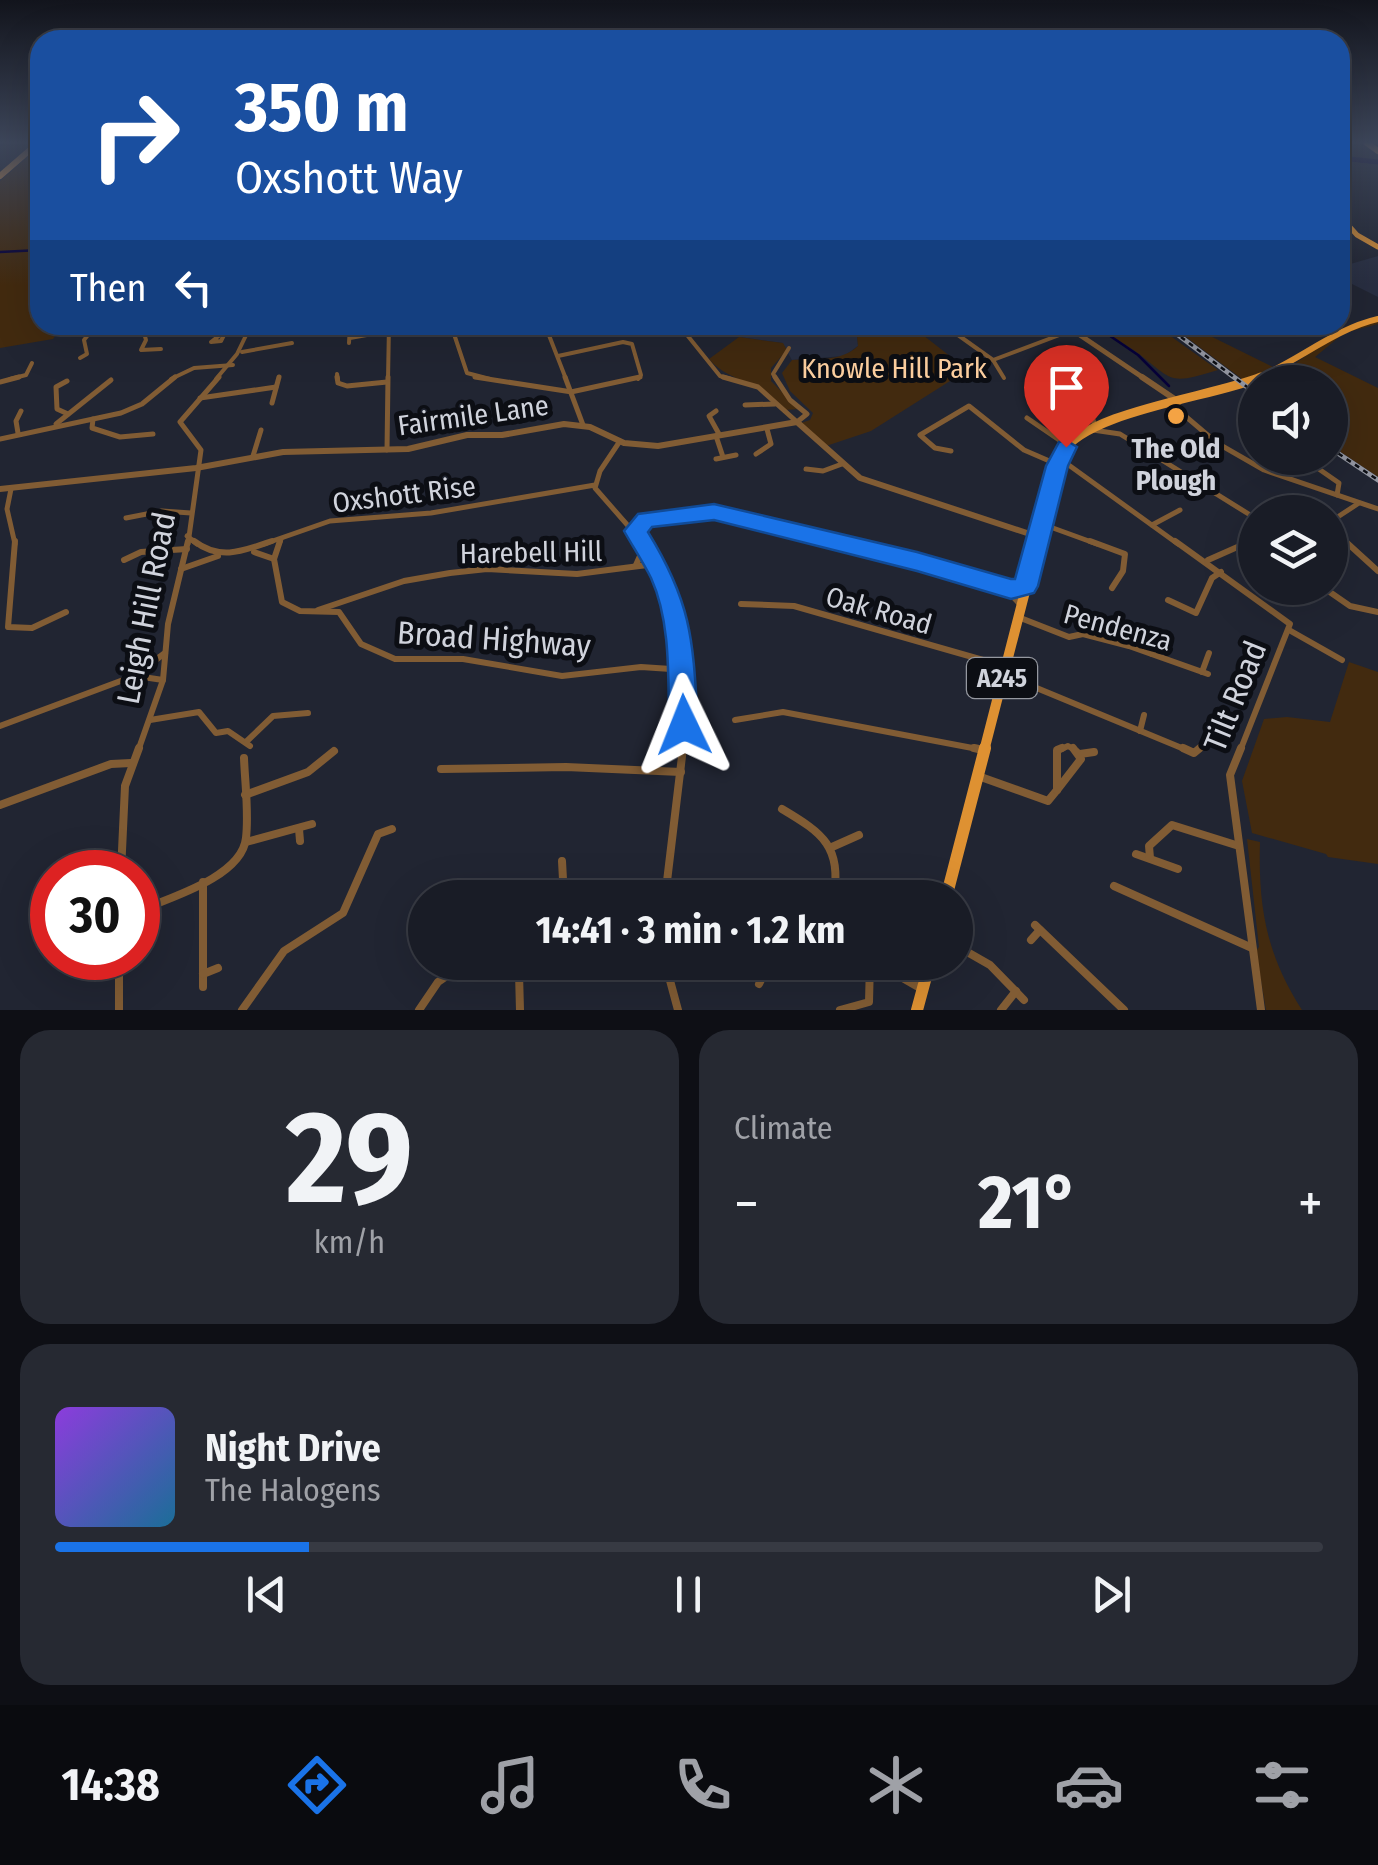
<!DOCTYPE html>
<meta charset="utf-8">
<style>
:root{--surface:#191c26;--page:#262932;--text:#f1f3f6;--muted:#9fa1a7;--line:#373a43;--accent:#1a73e8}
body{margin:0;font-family:"Fira Sans Condensed",sans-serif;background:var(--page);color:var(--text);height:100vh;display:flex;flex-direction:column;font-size:38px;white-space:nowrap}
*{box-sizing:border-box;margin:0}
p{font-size:32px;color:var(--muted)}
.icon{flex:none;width:55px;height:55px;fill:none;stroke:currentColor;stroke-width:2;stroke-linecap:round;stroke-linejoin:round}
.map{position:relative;height:1010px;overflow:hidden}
.side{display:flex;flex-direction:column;gap:20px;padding:20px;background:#0e0f15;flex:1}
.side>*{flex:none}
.guide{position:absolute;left:30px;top:30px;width:1320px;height:305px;border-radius:30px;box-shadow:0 10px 40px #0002,0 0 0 2px var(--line);background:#1a4fa0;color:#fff;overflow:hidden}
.buttons{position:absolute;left:1238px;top:365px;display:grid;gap:20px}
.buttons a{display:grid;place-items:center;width:110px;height:110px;border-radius:50%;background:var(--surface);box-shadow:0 10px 40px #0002,0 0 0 2px var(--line);font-size:50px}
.speed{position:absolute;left:30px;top:850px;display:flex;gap:20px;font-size:50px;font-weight:700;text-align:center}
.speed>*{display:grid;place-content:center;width:130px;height:130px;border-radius:50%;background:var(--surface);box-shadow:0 10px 40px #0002,0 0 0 2px var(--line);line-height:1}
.speed .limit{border:15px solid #d22;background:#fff;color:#111}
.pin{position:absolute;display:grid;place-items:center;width:85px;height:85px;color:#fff;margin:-102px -42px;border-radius:50% 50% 50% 0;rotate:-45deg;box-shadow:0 0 10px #0007}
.pin .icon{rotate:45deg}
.me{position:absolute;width:110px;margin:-55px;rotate:358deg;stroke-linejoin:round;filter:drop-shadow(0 0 8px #0008)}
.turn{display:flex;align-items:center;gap:35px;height:210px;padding:0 40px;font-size:45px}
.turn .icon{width:130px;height:130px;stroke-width:2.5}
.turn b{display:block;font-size:70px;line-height:85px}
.then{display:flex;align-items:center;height:95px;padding:0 40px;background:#0003;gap:20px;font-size:38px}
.big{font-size:75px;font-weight:700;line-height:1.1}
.side .widget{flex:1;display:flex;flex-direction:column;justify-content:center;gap:15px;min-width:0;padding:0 35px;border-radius:30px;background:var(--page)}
.side .dial{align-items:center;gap:0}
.dial b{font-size:130px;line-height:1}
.song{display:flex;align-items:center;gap:30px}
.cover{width:120px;height:120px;border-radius:15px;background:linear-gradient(135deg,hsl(270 70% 55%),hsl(200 70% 35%))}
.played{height:10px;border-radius:5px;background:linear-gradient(90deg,var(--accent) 20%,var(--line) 20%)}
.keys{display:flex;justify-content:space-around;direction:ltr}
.heat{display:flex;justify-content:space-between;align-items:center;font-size:55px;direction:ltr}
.side .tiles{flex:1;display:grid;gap:20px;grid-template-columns:1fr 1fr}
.widget:last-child{grid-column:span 2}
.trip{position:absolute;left:408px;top:880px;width:565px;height:100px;border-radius:50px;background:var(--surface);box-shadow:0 10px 40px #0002,0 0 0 2px var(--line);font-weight:700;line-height:100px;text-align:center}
.tabs{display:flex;height:160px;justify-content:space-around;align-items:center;background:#0a0b0f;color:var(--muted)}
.tabs .icon{width:70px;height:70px}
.tabs .current{color:var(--accent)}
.tabs b{font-size:45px;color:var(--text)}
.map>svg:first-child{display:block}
.built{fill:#282e41}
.green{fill:#422a0f}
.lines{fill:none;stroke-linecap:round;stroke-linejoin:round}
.stream{stroke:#060039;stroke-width:2.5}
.river{stroke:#060039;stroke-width:5}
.minor-far3{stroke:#815c34;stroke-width:4}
.minor-far2{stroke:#815c34;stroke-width:5}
.minor-far1{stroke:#815c34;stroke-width:6}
.minor{stroke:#815c34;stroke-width:8}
.tertiary-far1{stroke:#815c34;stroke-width:5}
.tertiary{stroke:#815c34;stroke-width:6}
.primary-far4{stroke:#de9132;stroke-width:5}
.primary-far3{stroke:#de9132;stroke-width:6}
.primary-far2{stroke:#de9132;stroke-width:9}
.primary-far1{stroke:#de9132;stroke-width:10}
.primary{stroke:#de9132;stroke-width:12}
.trunk{stroke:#ea9e45;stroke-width:6}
.motorway{stroke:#f6ac58;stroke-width:6}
.rail-casing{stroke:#9396a1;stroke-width:5}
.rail{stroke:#0c0e14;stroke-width:2.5;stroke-dasharray:5;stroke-linecap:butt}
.route{fill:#1a73e8;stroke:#114b97;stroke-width:2.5}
.poi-dot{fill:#f4a344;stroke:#0c0e14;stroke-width:4}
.labels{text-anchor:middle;stroke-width:10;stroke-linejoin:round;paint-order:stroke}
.shield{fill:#0c0e14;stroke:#9598a0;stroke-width:2.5}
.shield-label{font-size:25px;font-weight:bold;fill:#d0d3dc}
.park-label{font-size:28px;fill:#fed0a0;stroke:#0c0e14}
.street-label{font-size:28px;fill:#d0d3dc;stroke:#0c0e14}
.poi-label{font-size:28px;font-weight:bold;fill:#d0d3dc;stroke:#0c0e14}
.near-street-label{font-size:32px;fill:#d0d3dc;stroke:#0c0e14}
</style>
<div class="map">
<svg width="1378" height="1010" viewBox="0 0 1378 1010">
<rect width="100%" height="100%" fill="#212532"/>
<g class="built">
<path d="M1378,256V297L1340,278V267Z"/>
<path d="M722,325H845L857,335L858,346L844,356L792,360L782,343L739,337L744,333L719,330Z"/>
</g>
<g class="green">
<path d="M40,146V197L34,199L40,202V264L35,270L40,272V325H63L53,339L0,348V181Z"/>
<path d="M1378,320V324L1344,333L1315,357L1378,388V477L1330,445V382H1255V389L1246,382L1284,369L1317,376L1293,365L1343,329Z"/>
<path d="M845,325H910L955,360L950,381L871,431L826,446L801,423L810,420L813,413L790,391L782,373L792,360C814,359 841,362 858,346L857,336Z"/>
<path d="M1095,325H1155L1218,370C1166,386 1174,380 1135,351C1122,342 1108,334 1095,325Z"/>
<path d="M1170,325H1188L1275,368L1242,379Z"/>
<path d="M739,337L783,343L787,350L771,368V381L799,409L785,410C758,377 732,385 709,359Z"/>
<path d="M1349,662L1378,672V864L1328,857L1326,854L1252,833L1242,781L1264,719L1287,717L1330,722Z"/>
<path d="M1247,839L1260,842C1258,909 1267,955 1302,1010H1266L1256,951L1259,947Z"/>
</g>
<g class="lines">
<g class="stream">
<path d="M0,145L6,143"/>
<path d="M0,252L40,250"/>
<path d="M1094,325L1138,355L1169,386"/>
</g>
<path class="river" d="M1340,158L1378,162"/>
<g class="minor-far3">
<path d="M446,325L454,334L467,373L490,379"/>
<path d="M545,325L566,379"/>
<path d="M679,325L720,376L731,379"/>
<path d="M944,325L993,360L1004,378"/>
<path d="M185,327H214L224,335L221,341L211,342L220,335"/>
<path d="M92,330L144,333L185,325"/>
<path d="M144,333L146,340L141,350L161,349"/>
<path d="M350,338L389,331"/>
<path d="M349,343L350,325"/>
<path d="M242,352L292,343"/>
<path d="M558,356L623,342L632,344L641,375L638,379"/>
<path d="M80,358L87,354L84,340L96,325"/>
<path d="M993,360L1070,331"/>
<path d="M337,374L338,379"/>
<path d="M10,379L26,375L32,363"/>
<path d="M171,379L194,368L233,365"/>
<path d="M216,379L237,354L251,325"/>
<path d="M388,379L389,325"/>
<path d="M776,379L773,374L789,348"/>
</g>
<g class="minor-far2">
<path d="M337,377L338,383L347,386L387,382"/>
<path d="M475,377L572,392"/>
<path d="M565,377L583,425"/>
<path d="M723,377L758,387L797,422L807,414L790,400L775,377"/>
<path d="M1079,377L1068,398L1092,416L1095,427"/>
<path d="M67,381L56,387L57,409L68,414"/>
<path d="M0,382L19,377"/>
<path d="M571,392L640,377"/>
<path d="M200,398L276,387"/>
<path d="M1249,398L1255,403"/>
<path d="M272,403L279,377"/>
<path d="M1171,404L1217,443L1264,470L1378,509"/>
<path d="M745,405L775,404"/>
<path d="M716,411L709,416L719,434"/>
<path d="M1027,418L1068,446"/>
<path d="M1245,418L1255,426"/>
<path d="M93,419L92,428L120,437L153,434"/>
<path d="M56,424L111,380"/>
<path d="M1093,430L1120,434L1255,518"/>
<path d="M18,433L16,421L21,411"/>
<path d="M716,436L723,457"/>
<path d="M0,439L121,413L142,404L175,377"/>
<path d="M620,441L600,471L595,488L644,544"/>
<path d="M387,450L388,377"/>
<path d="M951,451L935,448L920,435L969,406L1024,450L1054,463"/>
<path d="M756,454L771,444L767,429"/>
<path d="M253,456L261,430"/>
<path d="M1059,458L1178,544"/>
<path d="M1303,458L1339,483L1337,495"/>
<path d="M716,459L736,455"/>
<path d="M806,469L823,471L842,464"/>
<path d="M11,489L7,509L15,544"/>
<path d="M126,518L162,511L191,513"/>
<path d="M1330,522L1359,503"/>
<path d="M1042,524L1097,544"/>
<path d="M1152,525L1180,510"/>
<path d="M635,531C676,490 793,531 843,544"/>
<path d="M1330,534L1348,544"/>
<path d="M187,536L197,544"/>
<path d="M188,544L201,450L180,422L219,377"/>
<path d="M264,544L330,521L431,513L595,485"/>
<path d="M279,544L281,539"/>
<path d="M1243,544L1255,540"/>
</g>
<g class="minor-far1">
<path d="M15,541L8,627L32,628L66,612"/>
<path d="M194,541C220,561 243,551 272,541"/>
<path d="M280,541L274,559L282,602L300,611L339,612L361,644L395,659H463L562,676L641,667L671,669L682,674"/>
<path d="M643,541C684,604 688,678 683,751"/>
<path d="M833,541L945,569L1006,589L1025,587"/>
<path d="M1090,541L1125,554L1123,571L1112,588"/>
<path d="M1175,541L1290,624L1240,751"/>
<path d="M1345,541L1378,571"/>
<path d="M254,552L274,559"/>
<path d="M124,560L141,552L187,549"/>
<path d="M1208,560L1251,541"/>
<path d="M636,565L645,545"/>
<path d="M181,569L218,556"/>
<path d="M1324,588L1350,606L1378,612"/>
<path d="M1006,589L1021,605"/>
<path d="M1168,600L1196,613L1212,578L1221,572"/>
<path d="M741,604L794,606L1004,666"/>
<path d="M318,610L404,581L450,573L487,569L577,574L655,564"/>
<path d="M1018,617L1069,637L1083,634L1129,646L1208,674"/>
<path d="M1289,630L1342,660"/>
<path d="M1152,654L1155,637"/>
<path d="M1202,672L1209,653"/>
<path d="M1003,674L1189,751"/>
<path d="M136,676L163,680"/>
<path d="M150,720L199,712L216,733L228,731L250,746"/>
<path d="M735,720L783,712L983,750"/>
<path d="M0,726L134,676L165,653"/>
<path d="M1140,731L1144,715"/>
<path d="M247,741L273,716L308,713"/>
<path d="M138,751L163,680L168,624L188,541"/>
<path d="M1057,751L1068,746L1077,751"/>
<path d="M1197,751L1209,741"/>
</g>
<g class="minor">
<path d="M974,748L983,750"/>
<path d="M1183,748L1194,753L1200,748"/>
<path d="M1241,748L1230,775L1261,1010"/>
<path d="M1080,754L1094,752"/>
<path d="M441,769L566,767L681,772"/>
<path d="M978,776L1048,801L1057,790"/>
<path d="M1057,790V750L1062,748"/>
<path d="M1057,790L1081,759L1073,748"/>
<path d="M245,795L308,772L334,751"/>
<path d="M0,805L111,764L131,763"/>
<path d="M782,809C824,834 841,846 834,898"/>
<path d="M299,829L300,841"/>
<path d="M246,842L312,824"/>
<path d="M832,847L859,835"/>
<path d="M1136,854L1178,869"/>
<path d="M1150,858L1149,846L1172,825L1239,846"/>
<path d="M562,861L564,898"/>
<path d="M121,872L125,786L139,748"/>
<path d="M203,882V987"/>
<path d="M1114,886L1252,948"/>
<path d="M665,898L683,748"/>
<path d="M138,911C169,898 242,877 246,838C249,812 245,784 244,758"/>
<path d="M1035,925L1124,1010"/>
<path d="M1031,940L1040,930"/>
<path d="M955,945L990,965L1024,1000"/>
<path d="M119,958V1010"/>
<path d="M514,962L519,973L520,1010"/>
<path d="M665,962L678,1010"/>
<path d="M875,962L920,988"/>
<path d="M203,974L218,968"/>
<path d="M759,984L770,962"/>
<path d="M242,1010L284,951L343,913L378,834L392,829"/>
<path d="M419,1010L438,982L467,962"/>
<path d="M840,1010L869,1002L870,962"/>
<path d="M1001,1010L1016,991"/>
</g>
<path class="tertiary-far1" d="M1065,325L1145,379"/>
<g class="tertiary">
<path d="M1142,377L1179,402"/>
<path d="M0,489L196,468L283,452L408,449L467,435H502L564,424L590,427L624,443L658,446L797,422L860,478L1039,537"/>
</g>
<path class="primary-far4" d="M1340,216L1357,235L1378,247"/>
<path class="primary-far3" d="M1255,379C1297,362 1334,329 1378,319"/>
<path class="primary-far2" d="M1038,544C1044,519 1049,474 1061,454C1086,411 1213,397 1261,377"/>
<path class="primary-far1" d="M984,751L1038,541"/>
<g class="primary">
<path d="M946,898L985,748"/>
<path d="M917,1010L930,962"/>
</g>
<path class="trunk" d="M0,176L38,143"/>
<path class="motorway" d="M1367,143L1378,151"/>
<g class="rail-casing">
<g id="rail">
<path d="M1165,325L1255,393"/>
<path d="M1330,448L1378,480"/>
</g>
</g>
<use href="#rail" class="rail"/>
</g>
<linearGradient id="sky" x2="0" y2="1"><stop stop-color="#12141c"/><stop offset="0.5" stop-color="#3d465a"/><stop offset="1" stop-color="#3d465a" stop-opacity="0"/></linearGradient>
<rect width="1378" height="285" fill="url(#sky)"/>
<path class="route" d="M1066,440L1077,447L1068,466L1038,586L1034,593L1011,599L917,571L714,520L652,527L648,532C693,605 693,642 698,725L694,734L684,738L673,734L669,725C668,678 671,622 651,578C643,562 633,547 624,531L638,514L714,504L917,552L1011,579H1015L1046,466L1059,442Z"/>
<circle class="poi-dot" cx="1176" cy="416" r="10"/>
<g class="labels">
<rect class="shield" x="967" y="658" width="70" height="40" rx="8"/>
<g class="shield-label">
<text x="1002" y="687">A245</text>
</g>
<g class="park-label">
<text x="894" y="378">Knowle Hill Park</text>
</g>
<g class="street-label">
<text transform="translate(473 415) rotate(-8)" y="10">Fairmile Lane</text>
<text transform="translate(404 494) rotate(-7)" y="10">Oxshott Rise</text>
<text transform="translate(531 552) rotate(-1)" y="10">Harebell Hill</text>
<text transform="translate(879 610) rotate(16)" y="10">Oak Road</text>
<text transform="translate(1118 627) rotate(15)" y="10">Pendenza</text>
</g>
<g class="poi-label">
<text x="1176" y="458">The Old<tspan x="1176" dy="32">Plough</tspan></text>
</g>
<g class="near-street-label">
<text transform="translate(146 608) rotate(-79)" y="11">Leigh Hill Road</text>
<text transform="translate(494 639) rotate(4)" y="11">Broad Highway</text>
<text transform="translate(1235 696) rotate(-68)" y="11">Tilt Road</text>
</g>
</g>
</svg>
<div class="buttons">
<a><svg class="icon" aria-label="sound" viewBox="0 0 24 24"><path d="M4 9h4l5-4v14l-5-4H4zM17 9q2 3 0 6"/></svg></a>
<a><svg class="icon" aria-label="layers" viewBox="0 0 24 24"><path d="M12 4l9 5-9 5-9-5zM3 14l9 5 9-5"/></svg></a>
</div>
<div class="speed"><div class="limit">30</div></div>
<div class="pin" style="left:1066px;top:447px;background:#d93025"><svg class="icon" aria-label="arrive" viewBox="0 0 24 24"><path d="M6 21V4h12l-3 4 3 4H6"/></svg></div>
<svg class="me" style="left:684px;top:725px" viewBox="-20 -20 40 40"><path d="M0-17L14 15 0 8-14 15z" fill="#1a73e8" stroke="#fff" stroke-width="4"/></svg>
<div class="trip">14:41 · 3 min · 1.2 km</div>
<div class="guide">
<div class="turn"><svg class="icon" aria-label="right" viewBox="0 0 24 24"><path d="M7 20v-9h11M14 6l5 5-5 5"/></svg><div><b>350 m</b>Oxshott Way</div></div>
<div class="then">Then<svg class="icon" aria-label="left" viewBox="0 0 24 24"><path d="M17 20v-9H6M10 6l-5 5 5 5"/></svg></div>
</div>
</div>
<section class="side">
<div class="tiles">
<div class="widget dial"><b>29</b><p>km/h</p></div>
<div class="widget"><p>Climate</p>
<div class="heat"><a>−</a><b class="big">21°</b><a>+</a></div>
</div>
<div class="widget">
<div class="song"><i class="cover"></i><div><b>Night Drive</b><p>The Halogens</p></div></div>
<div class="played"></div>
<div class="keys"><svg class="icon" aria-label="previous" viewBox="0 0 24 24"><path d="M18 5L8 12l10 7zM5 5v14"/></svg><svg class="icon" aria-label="pause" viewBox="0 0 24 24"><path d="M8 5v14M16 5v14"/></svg><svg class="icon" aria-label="next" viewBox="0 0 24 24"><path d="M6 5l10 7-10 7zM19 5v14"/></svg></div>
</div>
</div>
</section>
<nav class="tabs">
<b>14:38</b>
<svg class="icon current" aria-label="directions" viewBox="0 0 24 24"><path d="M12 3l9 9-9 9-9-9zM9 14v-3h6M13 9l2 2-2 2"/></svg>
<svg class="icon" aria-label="music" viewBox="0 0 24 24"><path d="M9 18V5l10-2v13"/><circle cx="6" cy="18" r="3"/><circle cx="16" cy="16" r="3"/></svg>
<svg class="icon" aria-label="phone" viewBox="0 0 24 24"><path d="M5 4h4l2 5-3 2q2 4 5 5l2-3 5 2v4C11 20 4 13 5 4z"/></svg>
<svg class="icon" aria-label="climate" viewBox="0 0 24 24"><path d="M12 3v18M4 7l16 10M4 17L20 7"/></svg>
<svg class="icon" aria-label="car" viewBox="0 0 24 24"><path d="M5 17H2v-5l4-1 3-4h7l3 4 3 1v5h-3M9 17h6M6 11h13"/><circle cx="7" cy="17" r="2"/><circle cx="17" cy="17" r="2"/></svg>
<svg class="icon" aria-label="filters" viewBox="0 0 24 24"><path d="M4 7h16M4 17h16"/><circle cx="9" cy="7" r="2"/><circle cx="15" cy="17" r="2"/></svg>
</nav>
